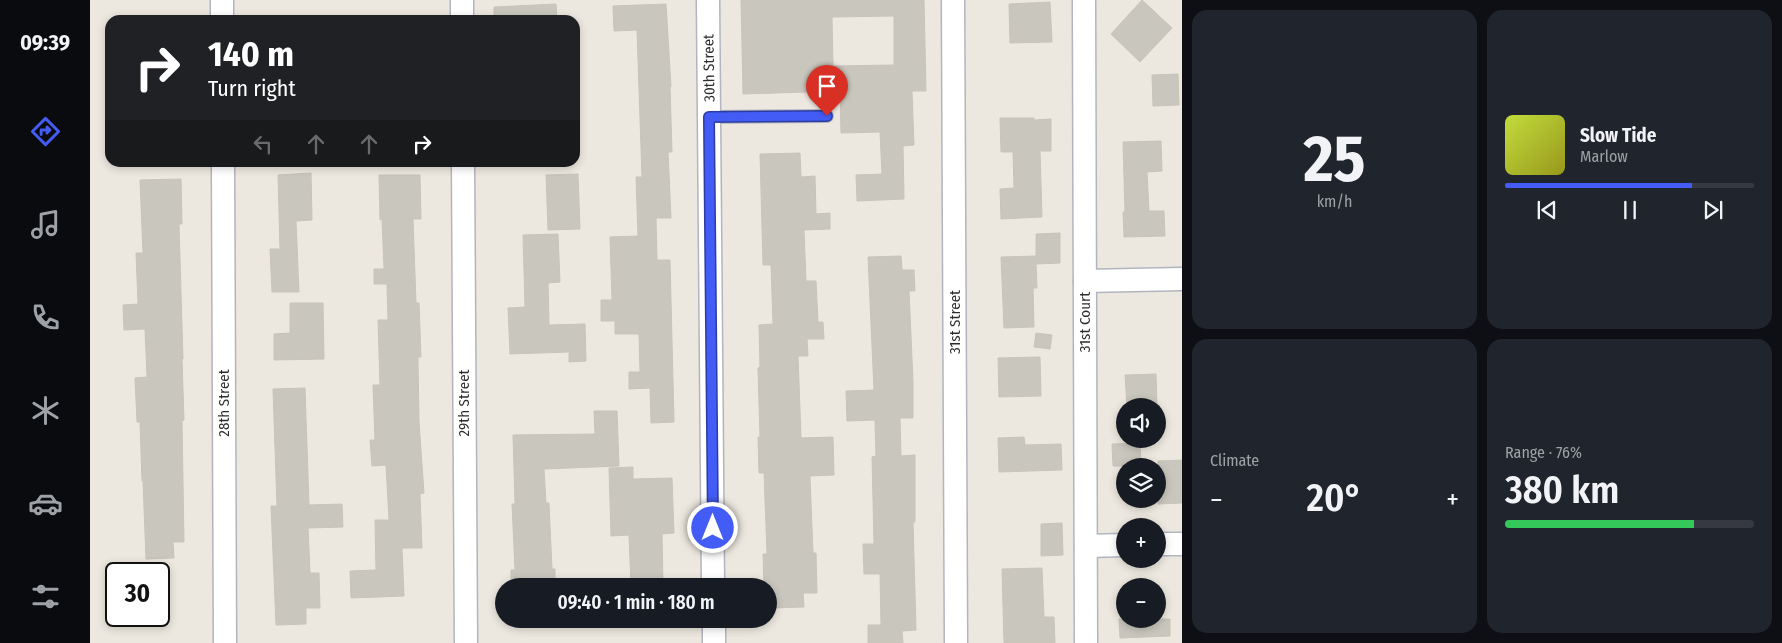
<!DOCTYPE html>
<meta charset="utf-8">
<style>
:root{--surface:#171b24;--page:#20242c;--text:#f1f3f6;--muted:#9ea1a6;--line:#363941;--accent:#445cf6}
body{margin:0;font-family:"Fira Sans Condensed",sans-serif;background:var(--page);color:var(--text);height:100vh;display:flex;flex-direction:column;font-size:19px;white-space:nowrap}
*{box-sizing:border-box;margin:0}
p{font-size:16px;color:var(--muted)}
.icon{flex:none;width:28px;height:28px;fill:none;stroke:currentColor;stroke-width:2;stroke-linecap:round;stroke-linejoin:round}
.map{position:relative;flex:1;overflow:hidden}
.drawer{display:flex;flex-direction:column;gap:10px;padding:10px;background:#0d0f14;width:600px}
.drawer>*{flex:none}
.hud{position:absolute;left:15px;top:15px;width:475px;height:152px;border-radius:15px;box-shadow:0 2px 8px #0003;background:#202124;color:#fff;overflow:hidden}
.tools{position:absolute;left:1026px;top:398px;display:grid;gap:10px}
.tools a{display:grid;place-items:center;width:50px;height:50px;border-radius:50%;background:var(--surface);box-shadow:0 2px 8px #0003;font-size:25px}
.speed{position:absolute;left:15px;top:562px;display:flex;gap:10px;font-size:25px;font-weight:700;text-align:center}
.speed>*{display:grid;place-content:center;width:65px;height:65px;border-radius:50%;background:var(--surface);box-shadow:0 2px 8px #0003;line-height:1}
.speed .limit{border:2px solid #111;border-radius:8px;background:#fff;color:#111}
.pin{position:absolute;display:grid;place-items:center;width:42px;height:42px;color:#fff;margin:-51px -21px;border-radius:50% 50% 50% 0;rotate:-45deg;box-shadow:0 0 5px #0007}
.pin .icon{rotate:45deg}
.me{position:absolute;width:55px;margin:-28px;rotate:0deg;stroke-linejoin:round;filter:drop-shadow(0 0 4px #0008)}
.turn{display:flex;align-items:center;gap:18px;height:105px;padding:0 20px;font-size:22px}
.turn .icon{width:65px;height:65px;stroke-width:2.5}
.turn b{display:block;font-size:35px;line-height:42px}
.lanes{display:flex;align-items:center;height:48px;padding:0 20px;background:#0003;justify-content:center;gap:25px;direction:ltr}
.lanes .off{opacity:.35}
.big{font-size:38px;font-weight:600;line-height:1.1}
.drawer .tile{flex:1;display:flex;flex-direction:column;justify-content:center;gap:8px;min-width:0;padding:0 18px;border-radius:15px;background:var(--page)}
.drawer .dial{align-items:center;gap:0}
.dial b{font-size:65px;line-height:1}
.song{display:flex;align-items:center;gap:15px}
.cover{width:60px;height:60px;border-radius:8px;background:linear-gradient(135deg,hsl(70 70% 55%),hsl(60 70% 35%))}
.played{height:5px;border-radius:2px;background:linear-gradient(90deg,var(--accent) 75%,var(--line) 75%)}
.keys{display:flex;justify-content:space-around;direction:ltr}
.heat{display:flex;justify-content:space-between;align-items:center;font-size:28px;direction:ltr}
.charge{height:8px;border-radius:4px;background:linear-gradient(90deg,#34c759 76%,var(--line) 0)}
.drawer .tiles{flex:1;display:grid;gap:10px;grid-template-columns:repeat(2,1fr)}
.trip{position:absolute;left:405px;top:578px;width:282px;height:50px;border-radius:25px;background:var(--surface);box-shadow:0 2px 8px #0003;font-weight:600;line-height:50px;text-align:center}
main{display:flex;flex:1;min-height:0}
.tab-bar{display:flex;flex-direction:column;width:90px;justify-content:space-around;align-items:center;background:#090b0e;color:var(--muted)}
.tab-bar .icon{width:35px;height:35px}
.tab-bar .on{color:var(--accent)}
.tab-bar b{font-size:22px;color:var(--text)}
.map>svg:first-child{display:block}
.building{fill:#c9c6bd;stroke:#c9c4b9;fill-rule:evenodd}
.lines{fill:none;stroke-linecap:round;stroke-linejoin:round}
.lane-casing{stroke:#b2b5bf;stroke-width:14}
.street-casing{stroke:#b2b5bf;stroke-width:25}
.lane{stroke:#fff;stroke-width:11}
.street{stroke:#fff;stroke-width:22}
.route-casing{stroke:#2c3ca0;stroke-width:12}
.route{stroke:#445cf6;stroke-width:9}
.labels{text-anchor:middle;stroke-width:5;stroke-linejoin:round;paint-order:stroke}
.street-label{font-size:15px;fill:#2c2c2c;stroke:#fff}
</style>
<main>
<nav class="tab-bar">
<b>09:39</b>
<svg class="icon on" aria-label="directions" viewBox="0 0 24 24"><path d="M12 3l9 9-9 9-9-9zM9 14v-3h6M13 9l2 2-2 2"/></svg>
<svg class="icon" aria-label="music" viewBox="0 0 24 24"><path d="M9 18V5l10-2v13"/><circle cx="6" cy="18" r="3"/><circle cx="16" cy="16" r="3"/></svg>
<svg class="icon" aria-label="phone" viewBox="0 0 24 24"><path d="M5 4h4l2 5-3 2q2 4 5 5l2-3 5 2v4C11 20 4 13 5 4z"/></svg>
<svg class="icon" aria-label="climate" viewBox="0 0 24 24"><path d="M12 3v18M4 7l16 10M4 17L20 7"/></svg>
<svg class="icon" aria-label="car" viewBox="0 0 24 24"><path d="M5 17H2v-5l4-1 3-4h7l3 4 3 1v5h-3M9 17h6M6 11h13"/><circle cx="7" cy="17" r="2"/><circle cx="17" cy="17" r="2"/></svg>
<svg class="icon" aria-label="filters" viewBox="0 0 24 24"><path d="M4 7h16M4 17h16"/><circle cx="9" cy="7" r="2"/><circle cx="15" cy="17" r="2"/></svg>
</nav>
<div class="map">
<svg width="1092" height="643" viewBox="0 0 1092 643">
<rect width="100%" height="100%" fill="#ede8df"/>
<g class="building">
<path d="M651,0H834L836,91H822L824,145L813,146L814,199L767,201L766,175L792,174L790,132L751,133L750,91L653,94ZM804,16V65L743,66L742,17Z"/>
<path d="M1052,0L1082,28L1050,62L1021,34Z"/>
<path d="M960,2L962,42L920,43L919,4Z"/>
<path d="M466,4L467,20H404V7Z"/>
<path d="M576,4L581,87H580L582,152H578L581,218H566L567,260H580L584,422L561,423L560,388L539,389V372H550L549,334H525V321H511V300H522L520,237L548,236L546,177H552L547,30L524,31L523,6Z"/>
<path d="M1088,74L1089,105L1063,106L1062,75Z"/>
<path d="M910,118H944V120L961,119V151H950L952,217L911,219L910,189L924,188L923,152H911Z"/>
<path d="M1071,141L1072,171L1057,172L1059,211H1074L1075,236L1034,237L1033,212H1035L1033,142Z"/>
<path d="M710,153L711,177L725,176L726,214L740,213V229L714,230L716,281H726L728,322H733L734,339H717L718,356H708L711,438L743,437L744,475L720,476L723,553H726L727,593H713L714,607L679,608V586H674L673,554H677L674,473H669L668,437H670L668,368L670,367L669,325L683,324L681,265H673L670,154Z"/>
<path d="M221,173L222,220L206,221L209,292H182L180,249H190L188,175Z"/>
<path d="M488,174L490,229L458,230L456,175Z"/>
<path d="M289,175H330L331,219H323L326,303H329L331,357H328L329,422L334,493L330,494L332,548H312L314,596L261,598L260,571L286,570L285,520H299L296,465L282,466L280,440H285L283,385H290L288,320H298L297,284H284V269H294L292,219L290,220Z"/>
<path d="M91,179L92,224H89L93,359H92L94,420L92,421L94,542H83L84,558L56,559L53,481H52L50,422H47L45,378L57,377L55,329L34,330L33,305L48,304L46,253H53L50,180Z"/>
<path d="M970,233V263L946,264L947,288H943L944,327L914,328L911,257L946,256V234Z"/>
<path d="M468,234L470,282L458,283L459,325L495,324L496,361L479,362V352L420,354L418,308L435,307L433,235Z"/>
<path d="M811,256L812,270H824L825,291H819L823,381V418H810L811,456L825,455V522H823L826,630L812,631L813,643H778V625H791L790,574H774L773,544H784L782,457L786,456L785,420L757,421L756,391L784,390L778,257Z"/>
<path d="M200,303H233L234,359L184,360V334L200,333Z"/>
<path d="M946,333L962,335L960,349L944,347Z"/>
<path d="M950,357L951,396L909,397L908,358Z"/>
<path d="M1066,374L1067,406H1037L1035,375Z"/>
<path d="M215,388L219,505L252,504L253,527L218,528L220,573H229L230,608H216V624L186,625L181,506H187L183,389Z"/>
<path d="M504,411H527L529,466L454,469L456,503H459L462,569H465V586H421V570H425L422,504H425L423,435L505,434Z"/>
<path d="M934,437L935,445L971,444L972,470L909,472L908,438Z"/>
<path d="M1050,443L1051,466H1023L1022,444Z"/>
<path d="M1092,460V503L1068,504V461Z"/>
<path d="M543,467V479L582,478L584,533L572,534L573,586H541L539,535L521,536L519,468Z"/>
<path d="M972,523L973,555L951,556V524Z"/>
<path d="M952,568L954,617H964L965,643H914L912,569Z"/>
<path d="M1029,619H1080V636L1030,638Z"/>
</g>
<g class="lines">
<g class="lane-casing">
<path id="lane" d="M619,117L737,116"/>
</g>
<g class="street-casing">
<g id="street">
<path d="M132,0V20"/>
<path d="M372,0V20"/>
<path d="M618,0L623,586"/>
<path d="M863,0L866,643"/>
<path d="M994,0L996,643"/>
<path d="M133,162L135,643"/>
<path d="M373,162L376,643"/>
<path d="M995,281L1092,279"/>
<path d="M1068,544H1092"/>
<path d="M996,546L1035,545"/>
<path d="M624,619V643"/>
</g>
</g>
<use href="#lane" class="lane"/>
<use href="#street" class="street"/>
</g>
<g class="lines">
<g class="route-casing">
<path id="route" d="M623,528L619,117L737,116"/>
</g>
<use href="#route" class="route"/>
</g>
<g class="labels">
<g class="street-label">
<text transform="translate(619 68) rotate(-91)" y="5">30th Street</text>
<text transform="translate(865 322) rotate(-90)" y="5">31st Street</text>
<text transform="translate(995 322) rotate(-90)" y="5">31st Court</text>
<text transform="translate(134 403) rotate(-90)" y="5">28th Street</text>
<text transform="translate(374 403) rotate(-90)" y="5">29th Street</text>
</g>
</g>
</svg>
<div class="tools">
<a><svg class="icon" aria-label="sound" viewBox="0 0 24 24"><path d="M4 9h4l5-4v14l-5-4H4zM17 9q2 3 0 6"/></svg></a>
<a><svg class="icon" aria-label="layers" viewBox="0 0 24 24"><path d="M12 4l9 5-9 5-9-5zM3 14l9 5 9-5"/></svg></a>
<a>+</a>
<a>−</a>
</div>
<div class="speed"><div class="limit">30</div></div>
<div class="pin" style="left:737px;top:116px;background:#d93025"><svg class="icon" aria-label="arrive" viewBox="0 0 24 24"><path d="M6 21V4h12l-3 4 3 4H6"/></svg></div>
<svg class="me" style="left:623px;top:528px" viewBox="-20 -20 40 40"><circle r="17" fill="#445cf6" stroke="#fff" stroke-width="3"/><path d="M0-11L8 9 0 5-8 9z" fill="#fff"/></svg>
<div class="trip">09:40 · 1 min · 180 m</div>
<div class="hud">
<div class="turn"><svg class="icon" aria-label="right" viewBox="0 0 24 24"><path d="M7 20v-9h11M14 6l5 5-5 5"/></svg><div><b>140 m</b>Turn right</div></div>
<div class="lanes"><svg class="icon off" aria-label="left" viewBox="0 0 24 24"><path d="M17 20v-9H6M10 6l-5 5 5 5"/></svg><svg class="icon off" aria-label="ahead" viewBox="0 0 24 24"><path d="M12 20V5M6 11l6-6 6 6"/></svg><svg class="icon off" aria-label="ahead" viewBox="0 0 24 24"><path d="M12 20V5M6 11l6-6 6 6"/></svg><svg class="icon" aria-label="right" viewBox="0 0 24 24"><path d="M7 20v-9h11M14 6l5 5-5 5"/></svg></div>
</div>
</div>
<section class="drawer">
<div class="tiles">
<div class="tile dial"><b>25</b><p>km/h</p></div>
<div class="tile">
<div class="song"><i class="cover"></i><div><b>Slow Tide</b><p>Marlow</p></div></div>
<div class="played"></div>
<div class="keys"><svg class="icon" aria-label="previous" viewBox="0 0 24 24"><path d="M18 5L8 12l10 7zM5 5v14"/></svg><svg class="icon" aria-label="pause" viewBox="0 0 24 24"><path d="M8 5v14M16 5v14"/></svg><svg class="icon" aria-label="next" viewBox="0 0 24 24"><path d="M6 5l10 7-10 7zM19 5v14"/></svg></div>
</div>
<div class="tile"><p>Climate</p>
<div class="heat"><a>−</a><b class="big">20°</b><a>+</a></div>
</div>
<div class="tile"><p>Range · 76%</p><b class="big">380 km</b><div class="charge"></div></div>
</div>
</section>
</main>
